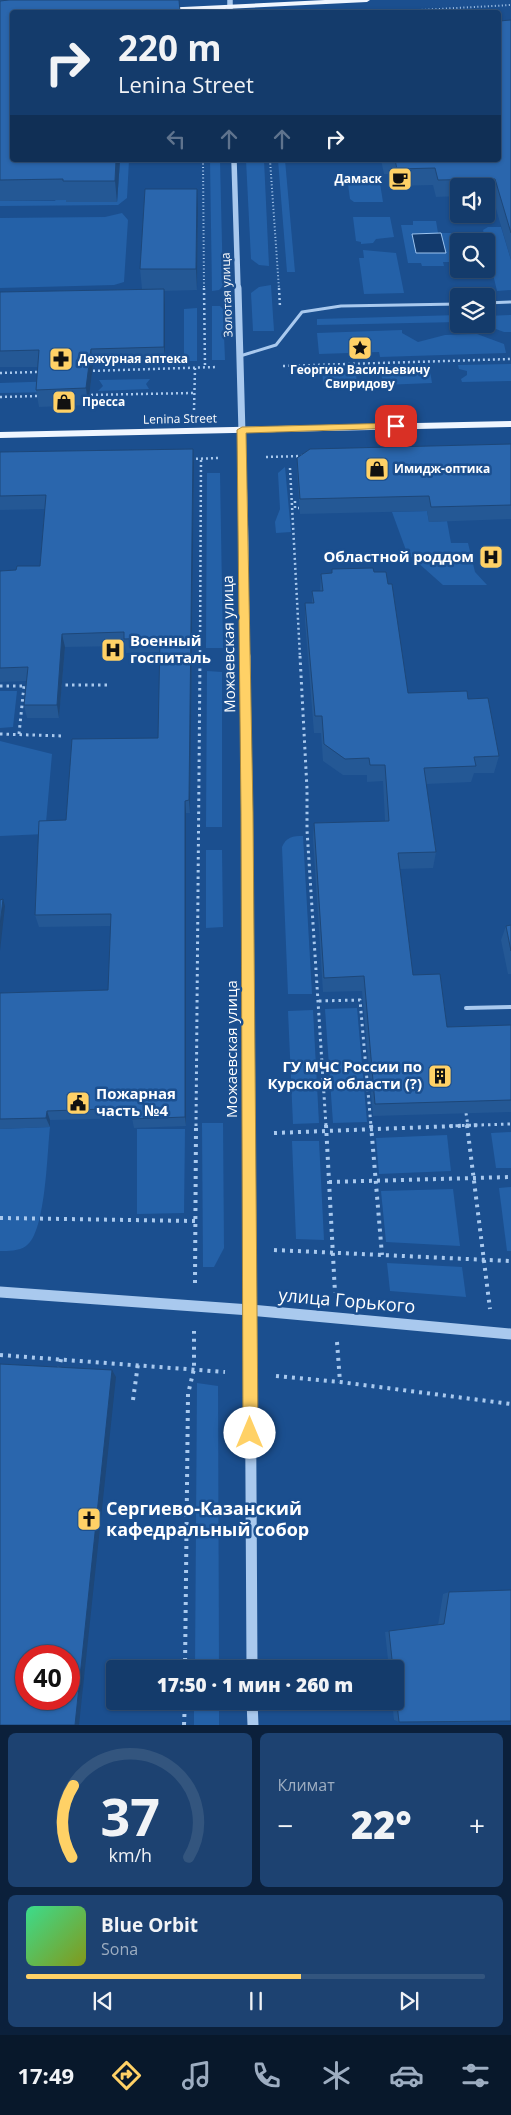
<!DOCTYPE html>
<html lang="ru">
<meta charset="utf-8">
<style>
:root{--surface:#143b6b;--page:#1d4271;--text:#f1f3f6;--muted:#9dadc1;--line:#33557e;--accent:#ffd166}
body{margin:0;font-family:"Open Sans",sans-serif;background:var(--page);color:var(--text);height:100vh;display:flex;flex-direction:column;font-size:19px;white-space:nowrap}
*{box-sizing:border-box;margin:0}
p{font-size:16px;color:var(--muted)}
.icon{flex:none;width:28px;height:28px;fill:none;stroke:currentColor;stroke-width:2;stroke-linecap:round;stroke-linejoin:round}
.map{position:relative;height:1725px;overflow:hidden}
.panel{display:flex;flex-direction:column;gap:8px;padding:8px;background:#0b203b;flex:1}
.panel>*{flex:none}
.banner{position:absolute;left:10px;top:10px;width:491px;height:152px;border-radius:5px;box-shadow:0 1px 4px #0004,0 0 0 1px var(--line);background:#143b6b;color:var(--text);overflow:hidden}
.fabs{position:absolute;left:450px;top:178px;display:grid;gap:10px}
.fabs a{display:grid;place-items:center;width:45px;height:45px;border-radius:5px;background:var(--surface);box-shadow:0 1px 4px #0004,0 0 0 1px var(--line);font-size:25px}
.speed{position:absolute;left:15px;top:1645px;display:flex;gap:10px;font-size:25px;font-weight:700;text-align:center}
.speed>*{display:grid;place-content:center;width:65px;height:65px;border-radius:50%;background:var(--surface);box-shadow:0 1px 4px #0004,0 0 0 1px var(--line);line-height:1}
.speed .limit{border:8px solid #d22;background:#fff;color:#111}
.pin{position:absolute;display:grid;place-items:center;width:42px;height:42px;color:#fff;margin:-21px;border-radius:10px;box-shadow:0 2px 8px #0006}
.me{position:absolute;width:55px;margin:-28px;rotate:0deg;stroke-linejoin:round;filter:drop-shadow(0 0 4px #0008)}
.turn{display:flex;align-items:center;gap:18px;height:105px;padding:0 25px;font-size:22px}
.turn .icon{width:65px;height:65px;stroke-width:2.5}
.turn b{display:block;font-size:35px;line-height:42px}
.lanes{display:flex;align-items:center;height:48px;padding:0 25px;background:#0003;justify-content:center;gap:25px;direction:ltr}
.lanes .off{opacity:.35}
.big{font-size:38px;font-weight:800;line-height:1.1}
.panel .widget{flex:1;display:flex;flex-direction:column;justify-content:center;gap:8px;min-width:0;padding:0 18px;border-radius:8px;background:var(--page)}
.panel .dial{align-items:center;gap:0}
.dial svg{height:130px;overflow:visible;fill:none;stroke:var(--line);stroke-width:7;stroke-linecap:round;text-anchor:middle}
.dial text{fill:var(--text);stroke:none}
.song{display:flex;align-items:center;gap:15px}
.cover{width:60px;height:60px;border-radius:8px;background:linear-gradient(135deg,hsl(150 70% 55%),hsl(70 70% 35%))}
.played{height:5px;border-radius:2px;background:linear-gradient(90deg,var(--accent) 60%,var(--line) 60%)}
.keys{display:flex;justify-content:space-around;direction:ltr}
.heat{display:flex;justify-content:space-between;align-items:center;font-size:28px;direction:ltr}
.panel .tiles{flex:1;display:grid;gap:8px;grid-template-columns:1fr 1fr}
.widget:last-child{grid-column:span 2}
.trip{position:absolute;left:106px;top:1660px;width:298px;height:50px;border-radius:5px;background:var(--surface);box-shadow:0 1px 4px #0004,0 0 0 1px var(--line);font-weight:800;line-height:50px;text-align:center}
.dock{display:flex;height:80px;justify-content:space-around;align-items:center;background:#08182b;color:var(--muted)}
.dock .icon{width:35px;height:35px}
.dock .active{color:var(--accent)}
.dock b{font-size:22px;color:var(--text)}
.map>svg:first-child{display:block}
.green{fill:#2461a8}
.water{fill:#123a6d;stroke:#9cc4f0}
.lines{fill:none;stroke-linecap:round;stroke-linejoin:round}
.path-far3{stroke:#a9c9ee;stroke-width:2;stroke-dasharray:1 2.5;stroke-linecap:butt}
.path-far2{stroke:#a9c9ee;stroke-width:2.5;stroke-dasharray:2 3;stroke-linecap:butt}
.path-far1{stroke:#a9c9ee;stroke-width:3;stroke-dasharray:2.5 4;stroke-linecap:butt}
.path{stroke:#a9c9ee;stroke-width:4;stroke-dasharray:3 5;stroke-linecap:butt}
.service-far1{stroke:#a9c9ee;stroke-width:3}
.service{stroke:#a9c9ee;stroke-width:4}
.tertiary-far3{stroke:#a9c9ee;stroke-width:5.5}
.tertiary-far2{stroke:#a9c9ee;stroke-width:7}
.tertiary-far1{stroke:#a9c9ee;stroke-width:9}
.tertiary{stroke:#a9c9ee;stroke-width:11}
.primary{fill:#f0f6ff;fill-rule:evenodd}
.wall{fill:#245895}
.shaded-wall{fill:#1d4779}
.building{fill:#2a66ad;stroke:#1d4779;fill-rule:evenodd}
.route{fill:#ffd166;stroke:#a68842}
.labels{text-anchor:middle;stroke-width:5;stroke-linejoin:round;paint-order:stroke}
.far-poi-label{font-size:12px;font-weight:bold;fill:#fff;stroke:#1b4f8f;text-anchor:start}
.far-street-label{font-size:12px;fill:#fff;stroke:#1b4f8f}
.poi-label{font-size:15px;font-weight:bold;fill:#fff;stroke:#1b4f8f;text-anchor:end}
.street-label{font-size:15px;fill:#fff;stroke:#1b4f8f}
.near-street-label{font-size:18px;fill:#fff;stroke:#1b4f8f}
.near-poi-label{font-size:18px;font-weight:bold;fill:#fff;stroke:#1b4f8f;text-anchor:start}
</style>
<div class="map">
<svg width="511" height="1725" viewBox="0 0 511 1725">
<rect width="100%" height="100%" fill="#1b4f8f"/>
<g class="green">
<path d="M120,160H129L127,198L118,205L0,206V201H55L56,199L117,202Z"/>
<path d="M210,160H220L223,286L219,290L212,291Z"/>
<path d="M246,160H264L269,266L259,265L251,259Z"/>
<path d="M278,160H285L295,272H287Z"/>
<path d="M347,177H379L383,202H354L350,199Z"/>
<path d="M122,213L128,220L124,282L114,285L0,288V218L105,217Z"/>
<path d="M353,217H390L394,237L376,239L373,243L361,244V242L356,241Z"/>
<path d="M413,221H436L438,233L413,234L446,252L441,233H451L458,262H443L444,266H422L421,263H408L401,225H413Z"/>
<path d="M488,227H501L511,260V290L497,291L492,270L496,268L489,241L485,238L483,230Z"/>
<path d="M363,250L396,253L404,293L364,294L359,258H364Z"/>
<path d="M271,285L274,331H253L251,293L259,287Z"/>
<path d="M212,306H220L223,309L225,360H212Z"/>
<path d="M197,308V361H184V309Z"/>
<path d="M459,315V322L317,325V319Z"/>
<path d="M511,315V332H504L482,324H486V316Z"/>
<path d="M402,330V333L418,342L445,335L477,334L504,344L506,353L380,357L379,352L319,354L317,333Z"/>
<path d="M511,364V381L462,382L461,379L467,375V371L459,369L458,365Z"/>
<path d="M429,365L432,383L383,385L380,367Z"/>
<path d="M355,367L357,382L323,383L322,368Z"/>
<path d="M150,379L146,384L149,389L98,391L103,386L99,380Z"/>
<path d="M60,381L59,392L0,393V383Z"/>
<path d="M285,467L291,532L276,533L275,522L280,509L278,473Z"/>
<path d="M207,473H220L223,648H206Z"/>
<path d="M427,511L429,522L447,521L451,543H468L475,572L487,585H443L407,553L392,512Z"/>
<path d="M207,671L222,672V827H206Z"/>
<path d="M0,691H17L13,727L0,728Z"/>
<path d="M0,741L52,754L45,834L0,836Z"/>
<path d="M303,836L312,994H288L282,847C286,837 293,836 303,836Z"/>
<path d="M206,850H222L223,927L206,928Z"/>
<path d="M357,1008L367,1122L333,1123L325,1009Z"/>
<path d="M313,1010L319,1123L293,1124L288,1011Z"/>
<path d="M202,1123H223L224,1248L214,1267H203Z"/>
<path d="M50,1127C47,1152 46,1233 26,1246C19,1251 8,1251 0,1251V1129Z"/>
<path d="M137,1129H185L184,1213L137,1214Z"/>
<path d="M511,1132V1168H496L491,1133Z"/>
<path d="M447,1135L451,1171L379,1174L376,1138Z"/>
<path d="M319,1141L324,1240L296,1239L292,1141Z"/>
<path d="M511,1187V1251H507L499,1188Z"/>
<path d="M453,1189L460,1246L386,1242L381,1191Z"/>
<path d="M387,1263L462,1267L466,1297L390,1291Z"/>
<path d="M197,1383L218,1386L219,1669H195Z"/>
<rect x="194" y="1701" width="25" height="24"/>
</g>
<path class="water" d="M441,233L446,253H416L412,234Z"/>
<g class="lines">
<g class="path-far3">
<path d="M383,12L511,5"/>
<path d="M203,160L204,289"/>
<path d="M270,160L279,289"/>
</g>
<g class="path-far2">
<path d="M204,288L205,367"/>
<path d="M279,288L280,307"/>
<path d="M283,366L511,359"/>
<path d="M88,371L217,367"/>
<path d="M0,373L39,372"/>
<path d="M86,395L194,393"/>
<path d="M0,397L39,396"/>
<path d="M194,410L195,368"/>
<path d="M266,457L302,456"/>
<path d="M191,459L219,458"/>
<path d="M290,468L300,657"/>
<path d="M295,501V508H299"/>
<path d="M200,657L201,458"/>
</g>
<g class="path-far1">
<path d="M300,656L307,789V830L326,1126"/>
<path d="M59,685H111"/>
<path d="M0,686H28"/>
<path d="M0,734L64,736"/>
<path d="M19,734L24,686"/>
<path d="M319,1001L360,1000L371,1126"/>
<path d="M466,1113L468,1126"/>
<path d="M196,1126L200,656"/>
<path d="M449,1126L511,1124"/>
</g>
<g class="path">
<path d="M326,1125L335,1293"/>
<path d="M371,1125L382,1255"/>
<path d="M467,1125L490,1309"/>
<path d="M274,1133L481,1125"/>
<path d="M329,1182L511,1177"/>
<path d="M0,1218L195,1221"/>
<path d="M274,1250L511,1261"/>
<path d="M195,1283L196,1125"/>
<path d="M337,1342L340,1382"/>
<path d="M0,1355L225,1372"/>
<path d="M59,1370L61,1359"/>
<path d="M276,1376L340,1382L511,1404"/>
<path d="M133,1400L138,1364"/>
<path d="M185,1669L188,1394L194,1369V1331"/>
<path d="M184,1725L185,1701"/>
</g>
<g class="service-far1">
<path d="M486,303L511,302"/>
<path d="M240,356L276,345L302,312L341,306L459,304"/>
</g>
<path class="service" d="M466,1008L511,1007"/>
<g class="tertiary-far3">
<path d="M230,0V12"/>
<path d="M234,160L238,289"/>
</g>
<path class="tertiary-far2" d="M238,288L245,542L246,657"/>
<path class="tertiary-far1" d="M246,656L249,1126"/>
<g class="tertiary">
<path d="M249,1125L252,1669"/>
<path d="M0,1292L250,1310L511,1334"/>
<path d="M252,1701L253,1725"/>
</g>
<g class="primary">
<path d="M325,0H370L367,2L162,12L159,10L162,8Z"/>
<path d="M511,421V427L0,438V432Z"/>
</g>
</g>
<g class="wall">
<path d="M0,0H179L12,12L120,160L117,202H66V200L0,201Z"/>
<path d="M511,20V260L492,195L486,196V186H459V196L436,197L433,185L395,186L393,174H384L381,160H499Z"/>
<path d="M198,210L197,290L164,291L165,305V364L93,365L88,405L39,407L36,390L38,367H0V292L142,289L140,269Z"/>
<path d="M511,444V519L429,522L427,511L300,514L297,473V458Z"/>
<path d="M193,449L194,463L190,813H186V1126L134,1128L132,1118L50,1120V1127L0,1129V993L108,990L111,926L39,927L35,915L66,820L158,738L160,652L126,653L125,646L65,647L59,718H27L24,705L26,681L0,682V571L16,570L40,566L45,509L0,510V452Z"/>
<path d="M332,569L374,572L388,584L408,693L468,699L499,756L494,773H474L471,782L426,784L436,852L433,868L400,869L413,975L447,1027L511,1025V1112L373,1116L362,991L323,992L313,839L314,823L385,821L383,781L367,782V775H343L323,761L321,733H314L305,621V603H312V591H320L321,574L332,573Z"/>
<path d="M511,925V974H508L501,940L506,926Z"/>
<path d="M511,1590L399,1722L394,1720L392,1701H395V1669H389L385,1632L438,1625L443,1594L449,1592Z"/>
</g>
<g class="shaded-wall">
<path d="M116,160H120L117,202L115,181Z"/>
<path d="M197,189L198,210L197,290L196,269Z"/>
<path d="M164,289L165,305V364L164,347Z"/>
<path d="M91,349L93,365L88,405L86,388Z"/>
<path d="M193,449L194,463L190,813L189,800Z"/>
<path d="M62,634L65,647L59,718L57,705Z"/>
<path d="M185,801L186,813V1126L185,1117Z"/>
<path d="M3,899L5,906L0,951V926Z"/>
<path d="M47,1111L50,1120V1127L46,1118Z"/>
<path d="M112,1370L116,1377L79,1725H75Z"/>
</g>
<g class="building">
<path d="M9,0H179L180,12H12V160H116L115,181H63V179L0,180V1Z"/>
<path d="M511,20V233L495,179L438,180L435,168L397,169L395,160H499V21Z"/>
<path d="M145,189H197L196,269H140Z"/>
<path d="M164,289V347L91,349L86,388L36,390L39,350L0,351V292Z"/>
<path d="M511,444V505L431,507L429,496L300,499L297,458L310,449Z"/>
<path d="M193,449L189,800L185,801V1117L132,1119V1108L47,1111L46,1118L0,1119V993L108,990L111,914L35,915L39,821L66,820L72,739L158,738L160,638L124,639V632L62,634L57,705H24L28,667L0,668V571L16,570L17,566H40L46,495L0,496V452Z"/>
<path d="M373,568L374,572H386L388,584H392L408,693L467,691L468,699L488,698L499,756L474,757L476,766L424,768L436,852L398,853L413,975L440,974L447,1027L511,1025V1100L375,1104L364,976L324,978L314,823L389,821L385,765H370L369,758L345,759L324,744L322,716H315L305,603H314L312,591H323L321,574L332,573V569Z"/>
<path d="M3,899L0,926V900Z"/>
<path d="M511,925V951L506,926Z"/>
<path d="M0,1364L112,1370L75,1725H0ZM26,1656H69V1699H26Z"/>
<path d="M511,1590V1721L399,1722L395,1686V1669H393L389,1631L444,1624L449,1592Z"/>
</g>
<path class="route" d="M396,423L400,426L399,428L246,433L253,812L258,1433L256,1438L250,1441L245,1438L243,1433L241,812L237,430L242,427Z"/>
<defs>
<g id="cafe-square" transform="scale(1.25)"><rect x="-9" y="-9" width="18" height="18" rx="4" fill="#ffd166" stroke="#1b4f8f"/><path d="M-5.5-4.5H6V0H3Q3 3.5 0 3.5H-2.5Q-5.5 3.5-5.5 0ZM3-3.2v2h1.7v-2ZM-6 4.5H4V6H-6Z" fill="#111"/></g>
<g id="sight-square" transform="scale(1.25)"><rect x="-9" y="-9" width="18" height="18" rx="4" fill="#ffd166" stroke="#1b4f8f"/><path d="M0-6L1.8-2.2L6-1.7L2.9 1.2L3.7 5.4L0 3.3L-3.7 5.4L-2.9 1.2L-6-1.7L-1.8-2.2Z" fill="#111"/></g>
<g id="pharmacy-square" transform="scale(1.25)"><rect x="-9" y="-9" width="18" height="18" rx="4" fill="#ffd166" stroke="#1b4f8f"/><path d="M-2-6h4v4h4v4h-4v4h-4v-4h-4v-4h4Z" fill="#111"/></g>
<g id="shop-square" transform="scale(1.25)"><rect x="-9" y="-9" width="18" height="18" rx="4" fill="#ffd166" stroke="#1b4f8f"/><path d="M-5-2.5h2.3a2.7 3.5 0 0 1 5.4 0H5L5.5 6h-11ZM-1.5-2.5h3a1.5 2.3 0 0 0-3 0Z" fill="#111"/></g>
<g id="hospital-square" transform="scale(1.25)"><rect x="-9" y="-9" width="18" height="18" rx="4" fill="#ffd166" stroke="#1b4f8f"/><path d="M-5-5h3v3.5h4V-5h3V5h-3V1.5h-4V5h-3Z" fill="#111"/></g>
<g id="building-square" transform="scale(1.25)"><rect x="-9" y="-9" width="18" height="18" rx="4" fill="#ffd166" stroke="#1b4f8f"/><path d="M-4-6H4V6H1V3H-1V6H-4ZM-2.5-4.3h1.7v1.8h-1.7ZM.8-4.3h1.7v1.8H.8ZM-2.5-1h1.7V.8h-1.7ZM.8-1h1.7V.8H.8Z" fill="#111"/></g>
<g id="civic-square" transform="scale(1.25)"><rect x="-9" y="-9" width="18" height="18" rx="4" fill="#ffd166" stroke="#1b4f8f"/><path d="M-.6-6.5H3V-4.5H.6V-3L4-1V1h2V6H-6V1h2V-1L-.6-3ZM-1.2 2.5V6h2.4V2.5Z" fill="#111"/></g>
<g id="church-square" transform="scale(1.25)"><rect x="-9" y="-9" width="18" height="18" rx="4" fill="#ffd166" stroke="#1b4f8f"/><path d="M-1.2-6h2.4v3.5h3.3v2.4h-3.3V6h-2.4V-.1h-3.3v-2.4h3.3Z" fill="#111"/></g>
</defs>
<g fill-rule="evenodd">
<use href="#cafe-square" x="400" y="179"/>
<use href="#sight-square" x="360" y="348"/>
<use href="#pharmacy-square" x="61" y="359"/>
<use href="#shop-square" x="64" y="402"/>
<use href="#shop-square" x="377" y="469"/>
<use href="#hospital-square" x="491" y="557"/>
<use href="#hospital-square" x="113" y="650"/>
<use href="#building-square" x="440" y="1076"/>
<use href="#civic-square" x="78" y="1103"/>
<use href="#church-square" x="89" y="1519"/>
</g>
<g class="labels">
<g class="far-poi-label">
<text x="382" y="183" text-anchor="end">Дамаск</text>
<text x="78" y="363">Дежурная аптека</text>
<text x="360" y="374" text-anchor="middle">Георгию Васильевичу<tspan x="360" dy="14">Свиридову</tspan></text>
<text x="82" y="406">Пресса</text>
<text x="394" y="473">Имидж-оптика</text>
</g>
<g class="far-street-label">
<text transform="translate(227 295) rotate(-92)" y="4">Золотая улица</text>
<text transform="translate(180 419) rotate(-1)" y="4">Lenina Street</text>
</g>
<g class="poi-label">
<text x="474" y="562">Областной роддом</text>
<text x="130" y="646" text-anchor="start">Военный<tspan x="130" dy="17">госпиталь</tspan></text>
<text x="422" y="1072">ГУ МЧС России по<tspan x="422" dy="17">Курской области (?)</tspan></text>
<text x="96" y="1099" text-anchor="start">Пожарная<tspan x="96" dy="17">часть №4</tspan></text>
</g>
<g class="street-label">
<text transform="translate(229 644) rotate(-91)" y="5">Можаевская улица</text>
<text transform="translate(232 1049) rotate(-90)" y="5">Можаевская улица</text>
</g>
<g class="near-street-label">
<text transform="translate(347 1301) rotate(5)" y="6">улица Горького</text>
</g>
<g class="near-poi-label">
<text x="106" y="1515">Сергиево-Казанский<tspan x="106" dy="21">кафедральный собор</tspan></text>
</g>
</g>
</svg>
<div class="fabs">
<a><svg class="icon" aria-label="sound" viewBox="0 0 24 24"><path d="M4 9h4l5-4v14l-5-4H4zM17 9q2 3 0 6"/></svg></a>
<a><svg class="icon" aria-label="search" viewBox="0 0 24 24"><circle cx="10" cy="10" r="6"/><path d="M15 15l6 6"/></svg></a>
<a><svg class="icon" aria-label="layers" viewBox="0 0 24 24"><path d="M12 4l9 5-9 5-9-5zM3 14l9 5 9-5"/></svg></a>
</div>
<div class="speed"><div class="limit">40</div></div>
<div class="pin" style="left:396px;top:426px;background:#d93025"><svg class="icon" aria-label="arrive" viewBox="0 0 24 24"><path d="M6 21V4h12l-3 4 3 4H6"/></svg></div>
<svg class="me" style="left:250px;top:1433px" viewBox="-20 -20 40 40"><circle r="19" fill="#fff"/><path d="M0-13L10 11 0 6-10 11z" fill="#ffd166"/></svg>
<div class="trip">17:50 · 1 мин · 260 m</div>
<div class="banner">
<div class="turn"><svg class="icon" aria-label="right" viewBox="0 0 24 24"><path d="M7 20v-9h11M14 6l5 5-5 5"/></svg><div><b>220 m</b>Lenina Street</div></div>
<div class="lanes"><svg class="icon off" aria-label="left" viewBox="0 0 24 24"><path d="M17 20v-9H6M10 6l-5 5 5 5"/></svg><svg class="icon off" aria-label="ahead" viewBox="0 0 24 24"><path d="M12 20V5M6 11l6-6 6 6"/></svg><svg class="icon off" aria-label="ahead" viewBox="0 0 24 24"><path d="M12 20V5M6 11l6-6 6 6"/></svg><svg class="icon" aria-label="right" viewBox="0 0 24 24"><path d="M7 20v-9h11M14 6l5 5-5 5"/></svg></div>
</div>
</div>
<section class="panel">
<div class="tiles">
<div class="widget dial"><svg viewBox="0 0 100 80">
<path d="M14 69A42 42 0 1 1 86 69"/>
<path d="M14 69A42 42 0 0 1 15 25" stroke="#ffd166"/>
<text x="50" y="56" font-size="32" font-weight="700">37</text>
<text x="50" y="72" font-size="11">km/h</text>
</svg></div>
<div class="widget"><p>Климат</p>
<div class="heat"><a>−</a><b class="big">22°</b><a>+</a></div>
</div>
<div class="widget">
<div class="song"><i class="cover"></i><div><b>Blue Orbit</b><p>Sona</p></div></div>
<div class="played"></div>
<div class="keys"><svg class="icon" aria-label="previous" viewBox="0 0 24 24"><path d="M18 5L8 12l10 7zM5 5v14"/></svg><svg class="icon" aria-label="pause" viewBox="0 0 24 24"><path d="M8 5v14M16 5v14"/></svg><svg class="icon" aria-label="next" viewBox="0 0 24 24"><path d="M6 5l10 7-10 7zM19 5v14"/></svg></div>
</div>
</div>
</section>
<nav class="dock">
<b>17:49</b>
<svg class="icon active" aria-label="directions" viewBox="0 0 24 24"><path d="M12 3l9 9-9 9-9-9zM9 14v-3h6M13 9l2 2-2 2"/></svg>
<svg class="icon" aria-label="music" viewBox="0 0 24 24"><path d="M9 18V5l10-2v13"/><circle cx="6" cy="18" r="3"/><circle cx="16" cy="16" r="3"/></svg>
<svg class="icon" aria-label="phone" viewBox="0 0 24 24"><path d="M5 4h4l2 5-3 2q2 4 5 5l2-3 5 2v4C11 20 4 13 5 4z"/></svg>
<svg class="icon" aria-label="climate" viewBox="0 0 24 24"><path d="M12 3v18M4 7l16 10M4 17L20 7"/></svg>
<svg class="icon" aria-label="car" viewBox="0 0 24 24"><path d="M5 17H2v-5l4-1 3-4h7l3 4 3 1v5h-3M9 17h6M6 11h13"/><circle cx="7" cy="17" r="2"/><circle cx="17" cy="17" r="2"/></svg>
<svg class="icon" aria-label="filters" viewBox="0 0 24 24"><path d="M4 7h16M4 17h16"/><circle cx="9" cy="7" r="2"/><circle cx="15" cy="17" r="2"/></svg>
</nav>
